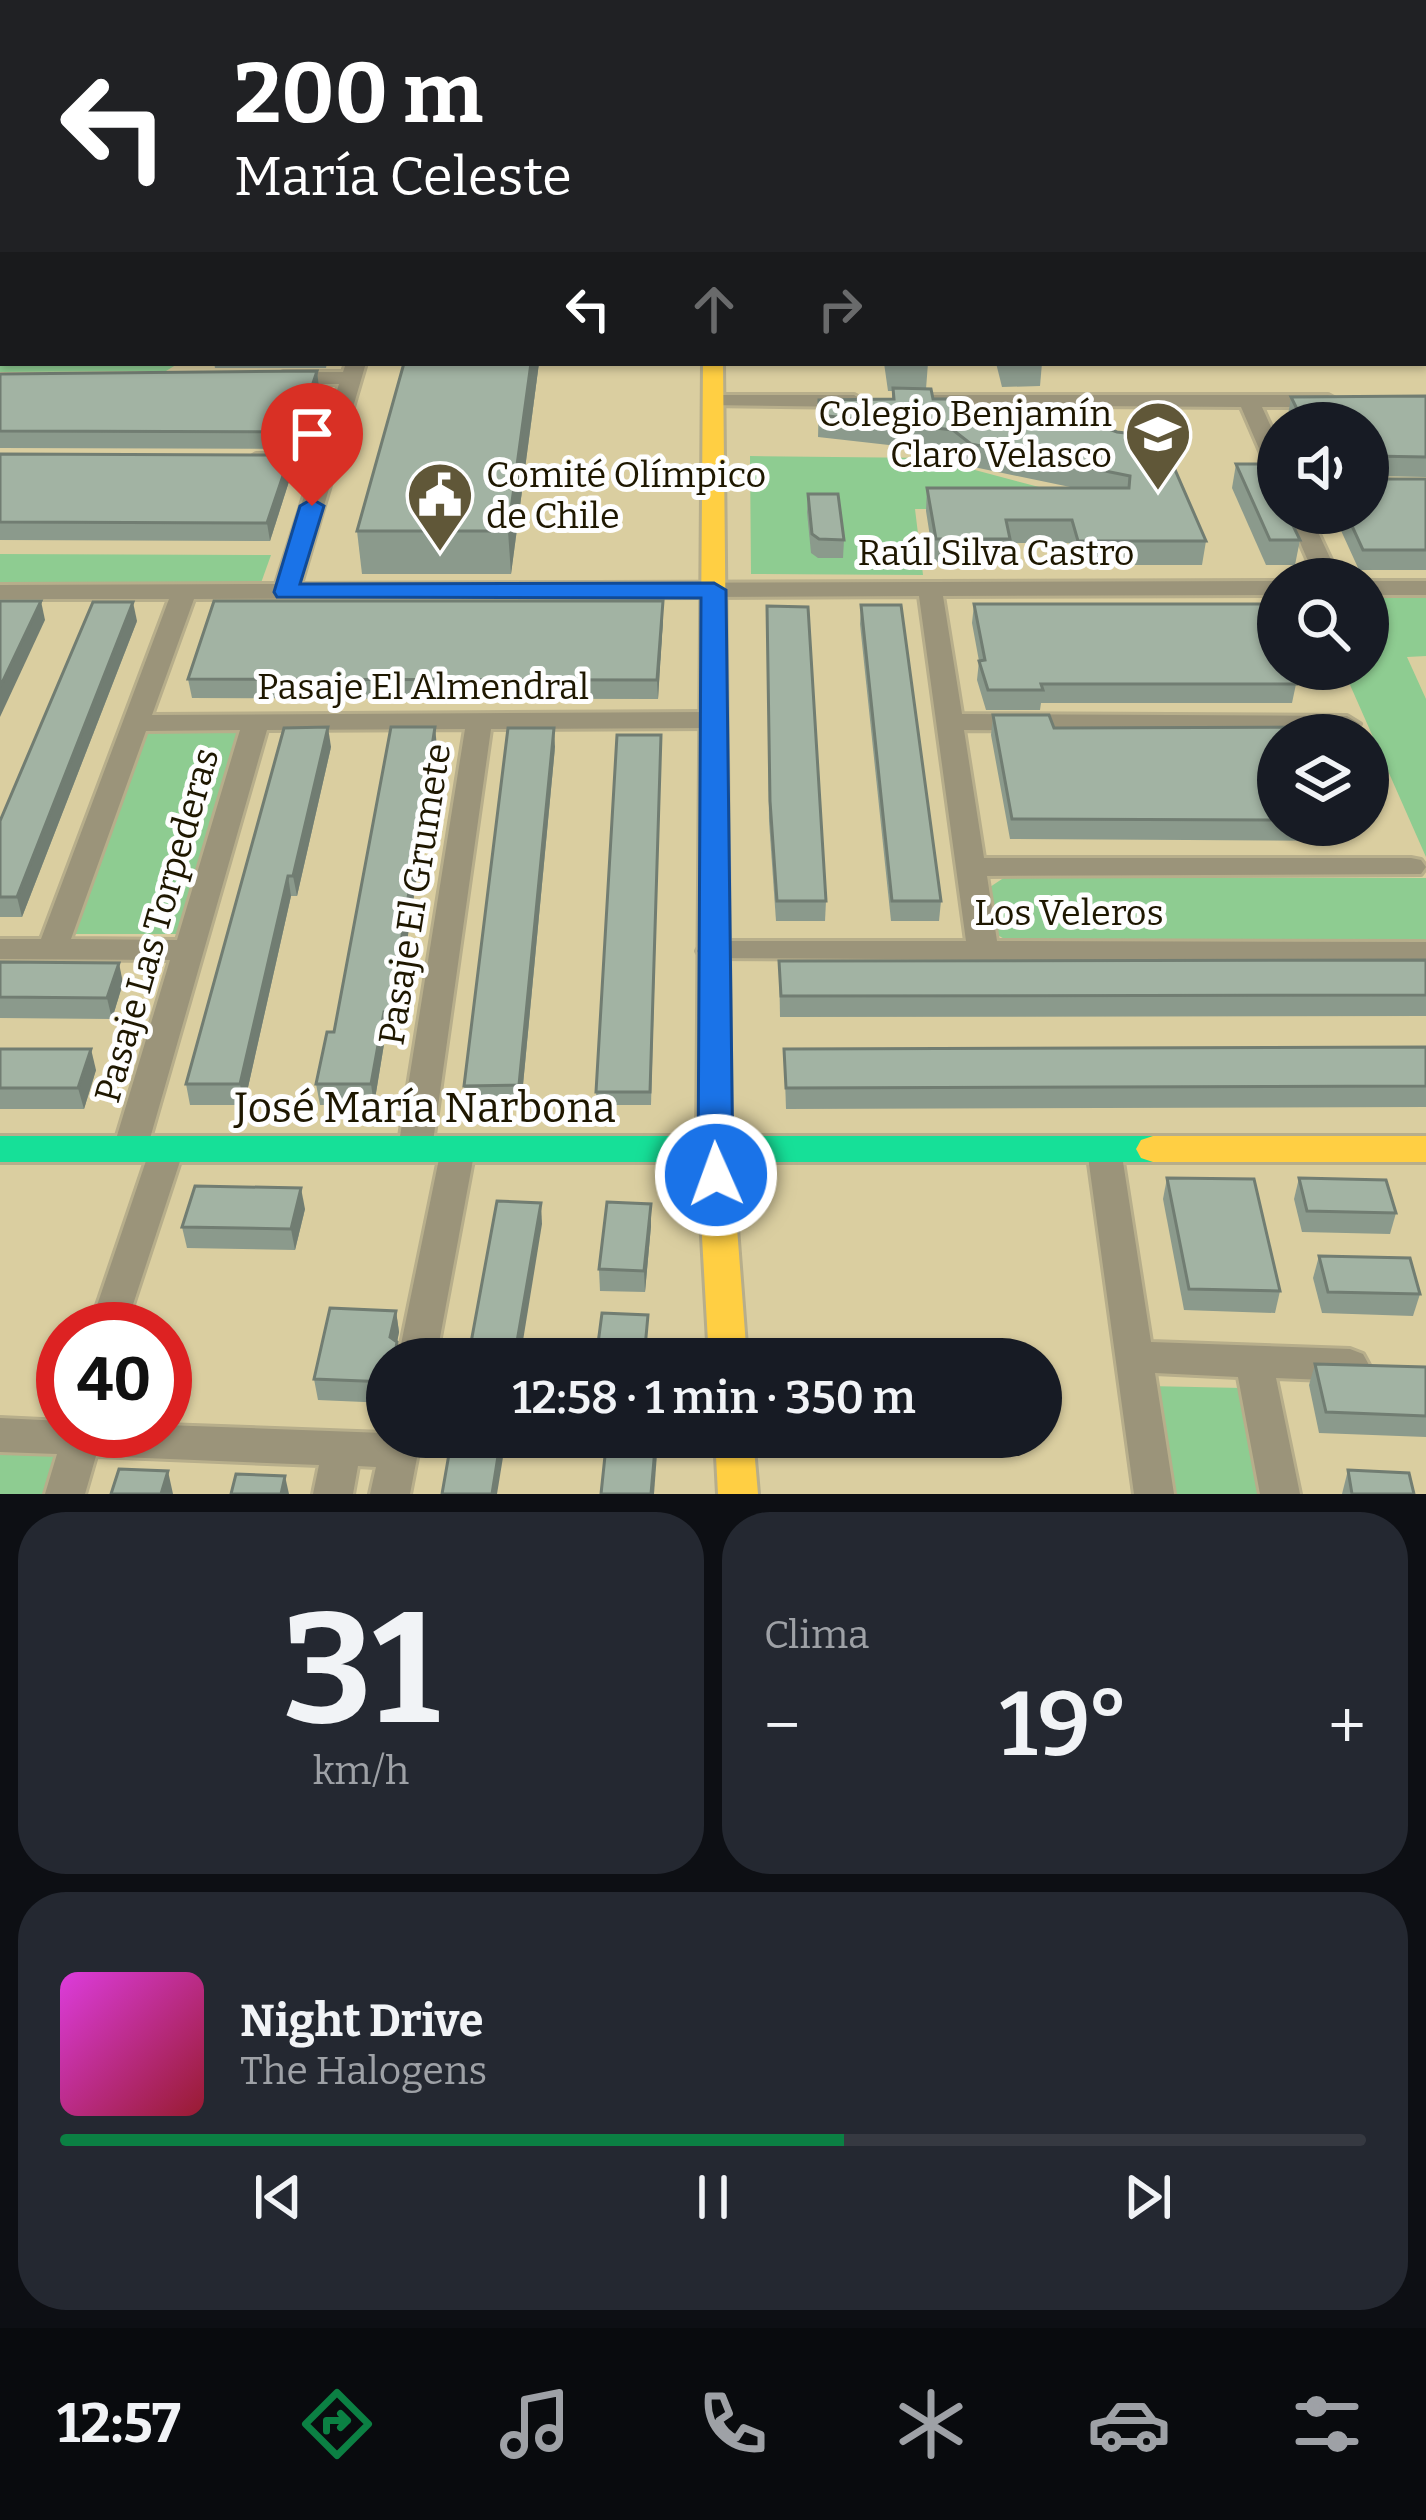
<!DOCTYPE html>
<html lang="es">
<meta charset="utf-8">
<style>
:root{--surface:#171b24;--page:#242831;--text:#f1f3f6;--muted:#9ea1a6;--line:#363941;--accent:#0b8043}
body{margin:0;font-family:Bitter,serif;background:var(--page);color:var(--text);height:100vh;display:flex;flex-direction:column;font-size:45px;white-space:nowrap}
*{box-sizing:border-box;margin:0}
p{font-size:39px;color:var(--muted)}
.icon{flex:none;width:66px;height:66px;fill:none;stroke:currentColor;stroke-width:2;stroke-linecap:round;stroke-linejoin:round}
.map{position:relative;height:1494px;overflow:hidden}
.drawer{display:flex;flex-direction:column;gap:18px;padding:18px;background:#0d0f14;flex:1}
.drawer>*{flex:none}
.guide{position:absolute;left:0px;top:0px;width:1428px;height:366px;box-shadow:0 3px 9px #0004;background:#202124;color:#fff;overflow:hidden}
.controls{position:absolute;left:1257px;top:402px;display:grid;gap:24px}
.controls a{display:grid;place-items:center;width:132px;height:132px;border-radius:50%;background:var(--surface);box-shadow:0 3px 9px #0004;font-size:60px}
.speed{position:absolute;left:36px;top:1302px;display:flex;gap:24px;font-size:60px;font-weight:700;text-align:center}
.speed>*{display:grid;place-content:center;width:156px;height:156px;border-radius:50%;background:var(--surface);box-shadow:0 3px 9px #0004;line-height:1}
.speed .limit{border:18px solid #d22;background:#fff;color:#111}
.pin{position:absolute;display:grid;place-items:center;width:102px;height:102px;color:#fff;margin:-123px -51px;border-radius:50% 50% 50% 0;rotate:-45deg;box-shadow:0 0 12px #0007}
.pin .icon{rotate:45deg}
.me{position:absolute;width:132px;margin:-66px;rotate:358deg;stroke-linejoin:round;filter:drop-shadow(0 0 9px #0008)}
.turn{display:flex;align-items:center;gap:42px;height:252px;padding:0 36px;font-size:54px}
.turn .icon{width:156px;height:156px;stroke-width:2.5}
.turn b{display:block;font-size:84px;line-height:102px}
.lanes{display:flex;align-items:center;height:114px;padding:0 36px;background:#0003;justify-content:center;gap:60px;direction:ltr}
.lanes .off{opacity:.35}
.big{font-size:90px;font-weight:600;line-height:1.1}
.drawer .tile{flex:1;display:flex;flex-direction:column;justify-content:center;gap:18px;min-width:0;padding:0 42px;border-radius:48px;background:var(--page)}
.drawer .dial{align-items:center;gap:0}
.dial b{font-size:156px;line-height:1}
.song{display:flex;align-items:center;gap:36px}
.cover{width:144px;height:144px;border-radius:18px;background:linear-gradient(135deg,hsl(300 70% 55%),hsl(350 70% 35%))}
.played{height:12px;border-radius:6px;background:linear-gradient(90deg,var(--accent) 60%,var(--line) 60%)}
.keys{display:flex;justify-content:space-around;direction:ltr}
.heat{display:flex;justify-content:space-between;align-items:center;font-size:66px;direction:ltr}
.drawer .tiles{flex:1;display:grid;gap:18px;grid-template-columns:1fr 1fr}
.tile:last-child{grid-column:span 2}
.trip{position:absolute;left:366px;top:1338px;width:696px;height:120px;border-radius:60px;background:var(--surface);box-shadow:0 3px 9px #0004;font-weight:600;line-height:120px;text-align:center}
.tabs{display:flex;height:192px;justify-content:space-around;align-items:center;background:#090b0e;color:var(--muted)}
.tabs .icon{width:84px;height:84px}
.tabs .current{color:var(--accent)}
.tabs b{font-size:54px;color:var(--text)}
.map>svg:first-child{display:block}
.green{fill:#8ecc91}
.lines{fill:none;stroke-linecap:round;stroke-linejoin:round}
.street-casing{stroke:#b7ae8b;stroke-width:6}
.fast-casing{stroke:#b7ae8b;stroke-width:6}
.slow-casing{stroke:#b7ae8b;stroke-width:6}
.street{fill:#9b947a;fill-rule:evenodd}
.fast{fill:#16e098;fill-rule:evenodd}
.slow{fill:#ffcf43;fill-rule:evenodd}
.wall{fill:#8b9a8c}
.shaded-wall{fill:#717d72}
.building{fill:#a2b3a3;stroke:#717d72;stroke-width:3}
.route{fill:#1a73e8;stroke:#114b97;stroke-width:3}
.labels{text-anchor:middle;stroke-width:10;stroke-linejoin:round;paint-order:stroke}
.poi-label{font-size:36px;fill:#1e1700;stroke:#fefefe;text-anchor:end}
.street-label{font-size:36px;fill:#1e1700;stroke:#fefefe}
.near-street-label{font-size:42px;fill:#1e1700;stroke:#fefefe}
</style>
<div class="map">
<svg width="1426" height="1494" viewBox="0 0 1426 1494">
<rect width="100%" height="100%" fill="#dacea0"/>
<g class="green">
<path d="M0,325L3,363H179L166,371L0,372Z"/>
<path d="M750,456L930,458L1039,487L1047,509H915L923,575L751,574Z"/>
<path d="M0,554L271,555L261,583L0,585Z"/>
<path d="M1368,594H1426V656L1407,657L1426,699V857L1343,669H1368Z"/>
<path d="M146,730H242L179,934H72Z"/>
<path d="M1005,877L1426,878V945L1011,943L991,931L984,891Z"/>
<path d="M1148,1386L1242,1388L1262,1494H1165Z"/>
<path d="M0,1454L63,1456L50,1494H0Z"/>
</g>
<g class="lines">
<g class="street-casing">
<g id="street">
<rect x="803" y="0" width="14" height="3"/>
<path d="M1081,0H1095L1096,3H1082Z"/>
<path d="M1360,0H1374L1376,3H1362Z"/>
<path d="M1425,82L1426,83V93L1425,92Z"/>
<rect x="1425" y="127" width="1" height="10"/>
<rect x="0" y="314" width="3" height="12"/>
<path d="M346,363H366L301,584L1278,581V595L943,596L962,714L1347,716L1360,724L1347,732L964,730L984,858H1411L1421,860L1426,867L1421,874L987,876L997,941L1426,942V962L701,958L697,951L701,944L712,941H966L919,596L194,599L152,715L712,712L725,720L712,728L491,729L432,1149L427,1158L415,1162L403,1158L398,1149L465,729L267,730L147,1149L142,1158L130,1162L118,1158L113,1149L170,960L0,959V939H41L169,599H0V585L276,584L313,468H256L245,461L256,454H317L339,384H283L273,378L283,372H343ZM240,730L177,940L71,939L146,731Z"/>
<path d="M714,395H854L865,401L854,407L707,405V397Z"/>
<path d="M922,395H1328L1339,401L1328,407H1262L1278,442V474L1267,467L1241,407L915,405L911,401Z"/>
<path d="M1287,513H1309L1340,579H1316Z"/>
<rect x="1368" y="581" width="58" height="14"/>
<path d="M167,1136L179,1140L184,1149L125,1329H89L150,1149L155,1140Z"/>
<path d="M458,1136L470,1140L475,1149L436,1359H398L441,1149L446,1140Z"/>
<path d="M1104,1136L1116,1140L1121,1149L1151,1342L1350,1349L1363,1354L1369,1365L1363,1376L1350,1381L1276,1378L1300,1494H1260L1238,1377L1155,1373L1174,1494H1134L1087,1149L1092,1140Z"/>
<path d="M0,1418L63,1421V1431H165V1425L384,1433L387,1428V1437H421L410,1494H370L376,1467L358,1466L353,1494H313L319,1465L96,1456L85,1494H45L57,1454L0,1452Z"/>
</g>
</g>
<g class="fast-casing">
<path id="fast" d="M0,1136H1153L1165,1140L1170,1149L1165,1158L1153,1162H0Z"/>
</g>
<g class="slow-casing">
<g id="slow">
<rect x="0" y="148" width="3" height="10"/>
<rect x="1425" y="269" width="1" height="12"/>
<path d="M703,363H723L731,1149L747,1359H709L697,1149Z"/>
<path d="M1153,1136H1426V1162H1153L1141,1158L1136,1149L1141,1140Z"/>
<path d="M715,1437H753L758,1494H718Z"/>
</g>
</g>
<use href="#street" class="street"/>
<use href="#fast" class="fast"/>
<use href="#slow" class="slow"/>
</g>
<g class="wall">
<path d="M0,0H32L29,3H3V23H0Z"/>
<path d="M298,0H343L341,3H298Z"/>
<path d="M214,363H327L326,368H215Z"/>
<path d="M404,363H539L511,574H362L357,531Z"/>
<path d="M884,363H928L926,389L933,399L989,419L1167,450L1206,541L1202,565H1075L1069,543H1009L1007,563L934,562L926,511L927,488H1075L969,466L951,452L818,437L819,400L892,399V391H888Z"/>
<path d="M996,363H1042L1040,386L1002,387Z"/>
<path d="M317,371L319,388L299,449L0,448V374Z"/>
<path d="M1426,396V477L1369,476L1372,479H1426V570H1359L1333,513H1368V423H1292L1288,415L1291,397Z"/>
<path d="M0,454L292,472L270,541L0,540Z"/>
<path d="M1236,464L1300,540L1295,565H1266L1232,488Z"/>
<path d="M808,494L844,540L843,558H818L811,553L807,512Z"/>
<path d="M974,604L1296,684L1292,703H1041L1040,710H986L977,680L979,661L972,623Z"/>
<path d="M861,605L941,901L939,921H891L860,624Z"/>
<path d="M767,606L826,901L825,921H776L769,821Z"/>
<path d="M663,620L658,699L192,698L188,679Z"/>
<path d="M137,621L22,917H0V821Z"/>
<path d="M993,715L1054,728L1278,735V825H1348L1344,841L1010,839L991,735Z"/>
<path d="M661,735L651,1105H597L596,1092Z"/>
<path d="M331,747L297,896H291L244,1105H190L186,1084Z"/>
<path d="M437,747L393,1032H386L374,1105H320L316,1084Z"/>
<path d="M555,747L521,1106L467,1107L464,1086Z"/>
<path d="M1426,960V1016L780,1017L779,961Z"/>
<path d="M0,962L123,983L112,1019L0,1018Z"/>
<path d="M1426,1047V1107L786,1109L784,1049Z"/>
<path d="M0,1049L96,1070L84,1109H0Z"/>
<path d="M1167,1178L1280,1291L1275,1313L1184,1310L1163,1199Z"/>
<path d="M1299,1178L1396,1213L1390,1234L1302,1232L1294,1199Z"/>
<path d="M305,1209L295,1250L187,1248L182,1227Z"/>
<path d="M651,1226L645,1292L600,1291L599,1269Z"/>
<path d="M1319,1256L1420,1294L1413,1316L1322,1313L1313,1278Z"/>
<path d="M396,1311L399,1332L397,1342L387,1359V1403L318,1400L314,1379Z"/>
<path d="M1315,1364L1426,1367V1437L1319,1433L1309,1385Z"/>
<path d="M1348,1470L1414,1494H1342Z"/>
</g>
<g class="shaded-wall">
<path d="M10,0H32L29,3H7Z"/>
<path d="M326,0H343L341,3H326Z"/>
<path d="M3,267V289L0,294V272Z"/>
<path d="M531,363H539L511,574L508,531Z"/>
<path d="M317,371L319,388L299,449L297,432Z"/>
<path d="M290,455L292,472L270,541L267,523Z"/>
<path d="M41,601L45,620L0,717V687Z"/>
<path d="M663,601V620L658,699L657,680Z"/>
<path d="M133,602L137,621L22,917L17,897Z"/>
<path d="M328,727L331,747L297,896L293,876Z"/>
<path d="M435,727L437,747L393,1032L390,1012Z"/>
<path d="M554,728L555,747L521,1106L519,1085Z"/>
<path d="M288,876L291,896L244,1105L240,1084Z"/>
<path d="M119,963L123,983L112,1019L107,998Z"/>
<path d="M384,1012L386,1032L374,1105L371,1084Z"/>
<path d="M91,1049L96,1070L84,1109L78,1088Z"/>
<path d="M301,1188L305,1209L295,1250L291,1229Z"/>
<path d="M541,1203L542,1224L520,1359H514Z"/>
<path d="M651,1204V1226L645,1292L644,1271Z"/>
<path d="M396,1311L399,1332L394,1358L390,1337Z"/>
<path d="M501,1437H504L505,1445L497,1494H492Z"/>
<path d="M656,1437L657,1454L654,1494H651Z"/>
<path d="M168,1471L173,1494H161Z"/>
<path d="M285,1476L289,1494H281Z"/>
</g>
<g class="building">
<path d="M401,0H430L428,3H399Z"/>
<path d="M629,0H657V3H628Z"/>
<path d="M0,249H3V267L0,272Z"/>
<path d="M404,363H531L508,531H357Z"/>
<path d="M317,371L297,432L0,431V374Z"/>
<path d="M893,388L931,389L933,399H951L989,419L1084,420L1117,432L1168,438L1166,449L1206,541H1078L1072,520H1006L1010,539H936L927,488H1129L1130,476L971,444L953,430L819,415V400L894,399Z"/>
<path d="M1426,396V457L1372,456L1368,473V423H1304L1291,397Z"/>
<path d="M0,454L290,455L267,523L0,522Z"/>
<path d="M1236,464H1265L1278,493V513H1287L1300,540H1270Z"/>
<path d="M1368,475L1372,479H1426V550H1363L1346,513H1368Z"/>
<path d="M808,494H838L844,540L819,539L812,534Z"/>
<path d="M0,601H41L0,687Z"/>
<path d="M214,601H663L657,680L188,679Z"/>
<path d="M93,602H133L17,897H0V821Z"/>
<path d="M974,604H1263L1278,640V669H1290L1296,684H1041L1043,690H988L979,661L985,660Z"/>
<path d="M861,605H901L941,901H892Z"/>
<path d="M767,606L808,607L826,901H777L770,801Z"/>
<path d="M993,715H1049L1054,728L1314,727L1317,735H1278V820L1012,819Z"/>
<path d="M328,727L293,876H288L240,1084H186L284,728Z"/>
<path d="M391,727H435L390,1012H384L371,1084H316L327,1032H334Z"/>
<path d="M508,728H554L519,1085L464,1086Z"/>
<path d="M617,735H661L650,1092H596Z"/>
<path d="M1426,960V995L781,996L779,961Z"/>
<path d="M0,962L119,963L107,998L0,997Z"/>
<path d="M1426,1047V1086L786,1088L784,1049Z"/>
<path d="M0,1049H91L78,1088H0Z"/>
<path d="M1167,1178L1254,1179L1280,1291L1189,1289Z"/>
<path d="M1299,1178L1386,1180L1396,1213L1307,1211Z"/>
<path d="M195,1186L301,1188L291,1229L182,1227Z"/>
<path d="M497,1201L541,1203L514,1359H468Z"/>
<path d="M607,1202L651,1204L644,1271L599,1269Z"/>
<path d="M1319,1256L1410,1258L1420,1294L1328,1292Z"/>
<path d="M330,1308L396,1311L390,1337L397,1342L394,1359H387V1382L314,1379Z"/>
<path d="M602,1313L648,1315L644,1359H596Z"/>
<path d="M1315,1364L1426,1367V1416L1326,1412Z"/>
<path d="M452,1437H501L492,1494H442Z"/>
<path d="M607,1437H656L651,1494H601Z"/>
<path d="M119,1469L168,1471L161,1494H111Z"/>
<path d="M1348,1470L1409,1473L1414,1494H1352Z"/>
<path d="M236,1474L285,1476L281,1494H231Z"/>
</g>
<path class="route" d="M312,499L324,506L300,584L714,583L726,590L733,1175L728,1184L716,1188L703,1184L698,1175L701,598L277,597L274,592L300,506Z"/>
<defs>
<g id="school-pin" transform="scale(3.45)"><path d="M0 17L-7.5 6A9.5 9.5 0 1 1 7.5 6Z" fill="#605738" stroke="#fefefe"/><path d="M0-5L7-2L0 1L-7-2ZM-4 1L0 2.5L4 1V4Q0 6-4 4Z" fill="#fff"/></g>
<g id="civic-pin" transform="scale(3.45)"><path d="M0 17L-7.5 6A9.5 9.5 0 1 1 7.5 6Z" fill="#605738" stroke="#fefefe"/><path d="M-.6-6.5H3V-4.5H.6V-3L4-1V1h2V6H-6V1h2V-1L-.6-3ZM-1.2 2.5V6h2.4V2.5Z" fill="#fff"/></g>
</defs>
<g fill-rule="evenodd">
<use href="#school-pin" x="1158" y="434"/>
<use href="#civic-pin" x="440" y="495"/>
</g>
<g class="labels">
<g class="poi-label">
<text x="1112" y="426">Colegio Benjamín<tspan x="1112" dy="41">Claro Velasco</tspan></text>
<text x="486" y="487" text-anchor="start">Comité Olímpico<tspan x="486" dy="41">de Chile</tspan></text>
</g>
<g class="street-label">
<text x="996" y="565">Raúl Silva Castro</text>
<text x="423" y="699">Pasaje El Almendral</text>
<text transform="translate(414 894) rotate(-81)" y="13">Pasaje El Grumete</text>
<text x="1069" y="925">Los Veleros</text>
<text transform="translate(156 925) rotate(-74)" y="13">Pasaje Las Torpederas</text>
</g>
<g class="near-street-label">
<text x="425" y="1122">José María Narbona</text>
</g>
</g>
</svg>
<div class="controls">
<a><svg class="icon" aria-label="sound" viewBox="0 0 24 24"><path d="M4 9h4l5-4v14l-5-4H4zM17 9q2 3 0 6"/></svg></a>
<a><svg class="icon" aria-label="search" viewBox="0 0 24 24"><circle cx="10" cy="10" r="6"/><path d="M15 15l6 6"/></svg></a>
<a><svg class="icon" aria-label="layers" viewBox="0 0 24 24"><path d="M12 4l9 5-9 5-9-5zM3 14l9 5 9-5"/></svg></a>
</div>
<div class="speed"><div class="limit">40</div></div>
<div class="pin" style="left:312px;top:506px;background:#d93025"><svg class="icon" aria-label="arrive" viewBox="0 0 24 24"><path d="M6 21V4h12l-3 4 3 4H6"/></svg></div>
<svg class="me" style="left:716px;top:1175px" viewBox="-20 -20 40 40"><circle r="17" fill="#1a73e8" stroke="#fff" stroke-width="3"/><path d="M0-11L8 9 0 5-8 9z" fill="#fff"/></svg>
<div class="trip">12:58 · 1 min · 350 m</div>
<div class="guide">
<div class="turn"><svg class="icon" aria-label="left" viewBox="0 0 24 24"><path d="M17 20v-9H6M10 6l-5 5 5 5"/></svg><div><b>200 m</b>María Celeste</div></div>
<div class="lanes"><svg class="icon" aria-label="left" viewBox="0 0 24 24"><path d="M17 20v-9H6M10 6l-5 5 5 5"/></svg><svg class="icon off" aria-label="ahead" viewBox="0 0 24 24"><path d="M12 20V5M6 11l6-6 6 6"/></svg><svg class="icon off" aria-label="right" viewBox="0 0 24 24"><path d="M7 20v-9h11M14 6l5 5-5 5"/></svg></div>
</div>
</div>
<section class="drawer">
<div class="tiles">
<div class="tile dial"><b>31</b><p>km/h</p></div>
<div class="tile"><p>Clima</p>
<div class="heat"><a>−</a><b class="big">19°</b><a>+</a></div>
</div>
<div class="tile">
<div class="song"><i class="cover"></i><div><b>Night Drive</b><p>The Halogens</p></div></div>
<div class="played"></div>
<div class="keys"><svg class="icon" aria-label="previous" viewBox="0 0 24 24"><path d="M18 5L8 12l10 7zM5 5v14"/></svg><svg class="icon" aria-label="pause" viewBox="0 0 24 24"><path d="M8 5v14M16 5v14"/></svg><svg class="icon" aria-label="next" viewBox="0 0 24 24"><path d="M6 5l10 7-10 7zM19 5v14"/></svg></div>
</div>
</div>
</section>
<nav class="tabs">
<b>12:57</b>
<svg class="icon current" aria-label="directions" viewBox="0 0 24 24"><path d="M12 3l9 9-9 9-9-9zM9 14v-3h6M13 9l2 2-2 2"/></svg>
<svg class="icon" aria-label="music" viewBox="0 0 24 24"><path d="M9 18V5l10-2v13"/><circle cx="6" cy="18" r="3"/><circle cx="16" cy="16" r="3"/></svg>
<svg class="icon" aria-label="phone" viewBox="0 0 24 24"><path d="M5 4h4l2 5-3 2q2 4 5 5l2-3 5 2v4C11 20 4 13 5 4z"/></svg>
<svg class="icon" aria-label="climate" viewBox="0 0 24 24"><path d="M12 3v18M4 7l16 10M4 17L20 7"/></svg>
<svg class="icon" aria-label="car" viewBox="0 0 24 24"><path d="M5 17H2v-5l4-1 3-4h7l3 4 3 1v5h-3M9 17h6M6 11h13"/><circle cx="7" cy="17" r="2"/><circle cx="17" cy="17" r="2"/></svg>
<svg class="icon" aria-label="filters" viewBox="0 0 24 24"><path d="M4 7h16M4 17h16"/><circle cx="9" cy="7" r="2"/><circle cx="15" cy="17" r="2"/></svg>
</nav>
